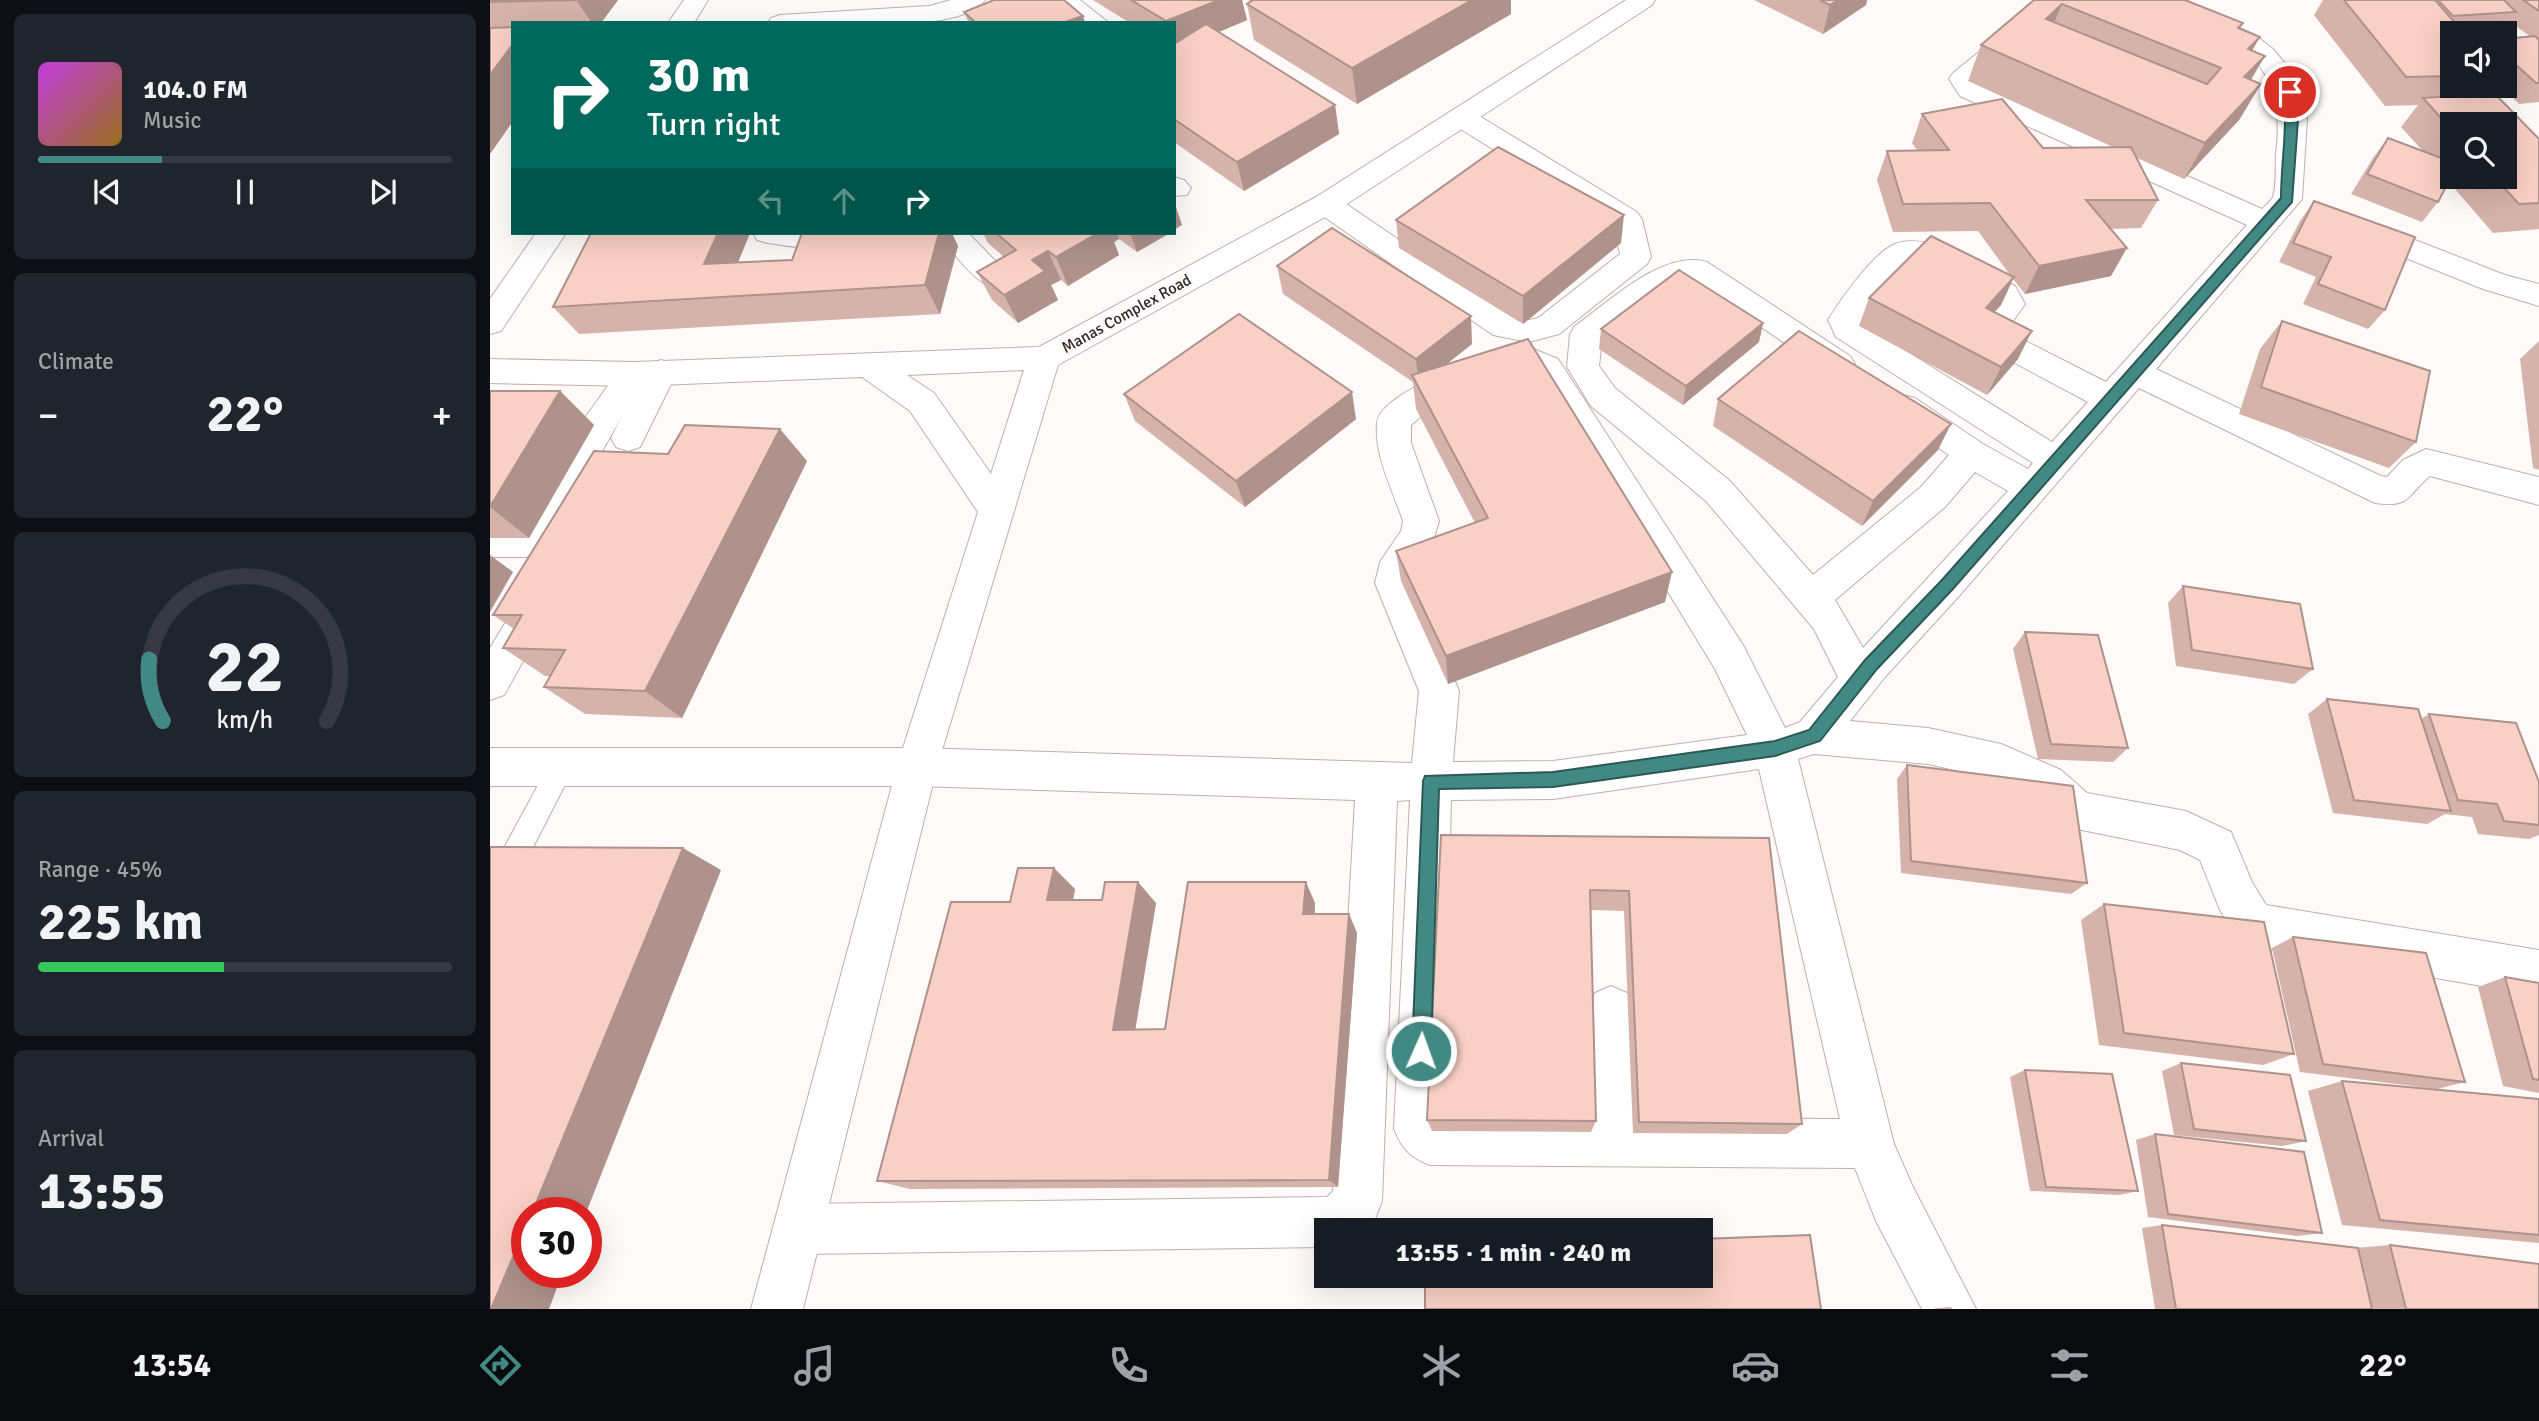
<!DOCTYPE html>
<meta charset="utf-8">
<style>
:root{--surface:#171b24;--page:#20242c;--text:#f1f3f6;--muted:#9ea1a6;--line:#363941;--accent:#438983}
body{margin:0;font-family:Signika,sans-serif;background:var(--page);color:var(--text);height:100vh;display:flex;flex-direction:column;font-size:26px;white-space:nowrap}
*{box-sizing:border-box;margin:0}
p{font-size:23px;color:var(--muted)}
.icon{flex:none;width:38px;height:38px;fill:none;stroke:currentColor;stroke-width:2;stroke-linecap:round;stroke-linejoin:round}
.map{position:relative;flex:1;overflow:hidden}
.details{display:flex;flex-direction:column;gap:14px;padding:14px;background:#0d0f14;width:490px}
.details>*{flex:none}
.banner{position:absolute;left:21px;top:21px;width:665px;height:214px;border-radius:0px;box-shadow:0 7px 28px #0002;background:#00695c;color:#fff;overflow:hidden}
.controls{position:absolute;left:1950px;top:21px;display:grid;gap:14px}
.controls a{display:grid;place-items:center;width:77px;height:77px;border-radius:0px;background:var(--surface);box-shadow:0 7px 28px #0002;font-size:35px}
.speed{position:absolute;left:21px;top:1197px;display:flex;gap:14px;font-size:35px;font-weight:700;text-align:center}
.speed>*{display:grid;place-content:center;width:91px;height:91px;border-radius:50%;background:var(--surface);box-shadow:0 7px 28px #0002;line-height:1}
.speed .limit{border:10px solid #d22;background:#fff;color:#111}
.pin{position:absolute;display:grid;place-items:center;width:60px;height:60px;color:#fff;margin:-30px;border:4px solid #fff;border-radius:50%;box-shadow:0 2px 7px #0007}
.me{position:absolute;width:77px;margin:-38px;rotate:2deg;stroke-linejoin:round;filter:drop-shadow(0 0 5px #0008)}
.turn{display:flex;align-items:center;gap:24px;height:147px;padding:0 21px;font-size:32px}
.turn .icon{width:91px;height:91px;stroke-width:2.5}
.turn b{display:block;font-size:49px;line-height:60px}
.lanes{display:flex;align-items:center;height:66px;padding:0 21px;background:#0003;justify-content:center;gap:35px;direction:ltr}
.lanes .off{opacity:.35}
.big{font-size:52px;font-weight:700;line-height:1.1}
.details .card{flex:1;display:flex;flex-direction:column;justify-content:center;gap:10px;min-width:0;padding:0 24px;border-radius:10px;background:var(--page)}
.details .dial{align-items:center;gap:0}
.dial svg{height:182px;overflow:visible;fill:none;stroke:var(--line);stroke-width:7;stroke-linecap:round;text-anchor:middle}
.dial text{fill:var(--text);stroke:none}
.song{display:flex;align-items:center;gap:21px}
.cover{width:84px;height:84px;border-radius:10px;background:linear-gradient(135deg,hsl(290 70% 55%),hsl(40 70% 35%))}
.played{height:7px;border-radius:4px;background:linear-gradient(90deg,var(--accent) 30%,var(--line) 30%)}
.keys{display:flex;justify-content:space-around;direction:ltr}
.heat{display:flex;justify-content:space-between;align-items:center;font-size:38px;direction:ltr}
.charge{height:10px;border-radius:5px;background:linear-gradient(90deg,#34c759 45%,var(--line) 0)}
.trip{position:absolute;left:824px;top:1218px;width:399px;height:70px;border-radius:0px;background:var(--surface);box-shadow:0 7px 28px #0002;font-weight:700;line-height:70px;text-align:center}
.dock{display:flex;height:112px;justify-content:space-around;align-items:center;background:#090b0e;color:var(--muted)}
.dock .icon{width:49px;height:49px}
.dock .active{color:var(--accent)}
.dock b{font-size:32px;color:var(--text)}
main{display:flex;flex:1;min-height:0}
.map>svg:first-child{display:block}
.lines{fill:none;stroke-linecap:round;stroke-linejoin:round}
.service-casing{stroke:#c0afab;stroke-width:2}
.minor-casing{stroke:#c0afab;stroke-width:2}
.tertiary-casing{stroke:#c0afab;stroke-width:2}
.service{fill:#fff;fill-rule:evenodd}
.minor{fill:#fff;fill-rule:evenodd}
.tertiary{fill:#fff;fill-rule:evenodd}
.wall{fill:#d6b3aa;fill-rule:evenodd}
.shaded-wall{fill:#ae928b}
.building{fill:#f9d0c6;stroke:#ae928b;stroke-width:2;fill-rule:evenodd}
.route{fill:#438983;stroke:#2c5955;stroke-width:2}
.labels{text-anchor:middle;stroke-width:6;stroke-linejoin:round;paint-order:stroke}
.far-street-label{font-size:16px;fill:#2e2726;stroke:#fdfaf9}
</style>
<main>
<section class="details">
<div class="card">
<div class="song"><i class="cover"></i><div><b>104.0 FM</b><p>Music</p></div></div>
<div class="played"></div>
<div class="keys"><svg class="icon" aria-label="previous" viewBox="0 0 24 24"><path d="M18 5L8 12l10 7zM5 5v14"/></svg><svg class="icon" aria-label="pause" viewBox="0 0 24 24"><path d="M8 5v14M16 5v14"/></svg><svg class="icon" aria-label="next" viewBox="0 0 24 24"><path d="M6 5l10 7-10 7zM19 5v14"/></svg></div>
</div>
<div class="card"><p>Climate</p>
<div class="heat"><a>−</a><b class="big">22°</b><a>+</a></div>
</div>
<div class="card dial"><svg viewBox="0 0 100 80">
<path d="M14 69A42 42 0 1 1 86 69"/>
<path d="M14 69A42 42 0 0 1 8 42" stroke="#438983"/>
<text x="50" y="56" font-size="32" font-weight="700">22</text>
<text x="50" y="72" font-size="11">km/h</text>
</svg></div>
<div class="card"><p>Range · 45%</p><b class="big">225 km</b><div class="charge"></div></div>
<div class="card"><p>Arrival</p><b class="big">13:55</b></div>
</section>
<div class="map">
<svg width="2049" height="1309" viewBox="0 0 2049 1309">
<rect width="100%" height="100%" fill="#fdfaf9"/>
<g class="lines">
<g class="service-casing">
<path id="service" d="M70,757L79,761L83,769L10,912L0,916V874L61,761Z"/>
</g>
<g class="minor-casing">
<g id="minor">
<path d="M194,0H218L204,23H178Z"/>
<path d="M461,0H495C485,15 456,19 439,22L278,23L281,18L290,15L439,6Z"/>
<path d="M561,0H590L619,23H590Z"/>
<path d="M1553,0H1580L1486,81L1489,84L1772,209C1775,206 1781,201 1783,197C1787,185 1785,166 1786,154C1799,51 1739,38 1658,5L1655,0H1689L1765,35L1783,49L1802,72L1812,93L1817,119L1812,199L1666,369L1891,476L1897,477L1913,460L1936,449L2049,477V505L1940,476C1916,496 1921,508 1885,503L1649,388L1469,596L1395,677L1360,721L1438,728L1511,744L1571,770L1597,793L1696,811L1741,832L1762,882L1776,905L2049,950V996L1763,946L1747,939L1730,910L1710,860L1690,850L1587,829L1572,824L1541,796L1505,779L1438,764L1324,754L1308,759L1404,1144L1422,1185L1486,1309H1432L1386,1221L1365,1168L940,1165C920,1157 912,1149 904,1129L920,800L907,801L892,1201L885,1219L875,1230H836V1247L310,1254L292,1247L285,1229L292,1211L310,1204L837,1197L843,1191L865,800L427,786H0V748H427L922,763L929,691L885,583L890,562L911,531L913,521C903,491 884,455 887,423C890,390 1004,354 1034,345L1068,359L1253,645L1295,728L1310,722L1348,677L1324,629L1216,501L1101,406L1077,367L1080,334L1085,326C1119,302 1173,249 1217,262L1360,356L1365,364L1360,372L1349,376L1338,372L1201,280L1191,281L1112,339L1109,366L1125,388L1240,481L1323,575L1431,487L1459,455L1401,416L1396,407L1401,398L1413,395L1425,398L1493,444L1538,469L1543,463L1346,337L1338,320C1351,299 1382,255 1403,245C1415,239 1430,241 1442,244L1525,286L1535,304L1516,331L1616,382L1757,225L1470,96L1459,79L1463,73ZM1426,261L1502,301L1484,329L1491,345L1598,402L1562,442L1371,323L1393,288L1421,262ZM1033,370L1046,375L1225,669L1257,735L1063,761L963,762L969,691L923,583L926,565L944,538L949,521L921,443V425L942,407ZM1485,472L1518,491L1373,648L1345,600L1455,507ZM1269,769L1350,1119L1148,1118L1144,1009L1137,993L1121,986L1105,993L1098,1009L1099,1118L953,1117L961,800L1063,799Z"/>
<path d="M971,109L981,111L1147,212L1152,219L1161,257L1157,264L1069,334L1039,342L1003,335L826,211L821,204L826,197L836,195L846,197L1022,317L1039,320L1048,318L1130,254L1123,224L961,123L957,117L961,111Z"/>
<path d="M684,177L694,180L701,188L697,195L684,196Z"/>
<path d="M1871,219L2015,275L2049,284V306L1993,289L1861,236L1856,229L1861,222Z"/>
<path d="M46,233H76L11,331L0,334V299Z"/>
<path d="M263,233H478L525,281L521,288C494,296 473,263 456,245C403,260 331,251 278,243L267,240Z"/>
<path d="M171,360L183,364L187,372L150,447L138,451L126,447L121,438L131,418L56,549L36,557H0V527H31L97,415L132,366L144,362L157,368L159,364Z"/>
<path d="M45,590L58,595L64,606L14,695L0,700V648L32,595Z"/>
</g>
</g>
<g class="tertiary-casing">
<path id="tertiary" d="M1136,0H1165L1162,5L846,211L568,365L447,767L313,1309H261L407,767L488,512L420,411L372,377L144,386L0,383V359L144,362L549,347L826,197ZM534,370L501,474L444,393L417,375Z"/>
</g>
<use href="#service" class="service"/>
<use href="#minor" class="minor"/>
<use href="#tertiary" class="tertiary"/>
</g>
<g class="wall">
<path d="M0,0H128L111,23H23V121L0,154Z"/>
<path d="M603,0H752L757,20L729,32L845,105L849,134L754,191L684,142V23H640Z"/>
<path d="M758,0H1021V14L867,104L764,40L757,4L761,2Z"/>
<path d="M1264,0H1377L1376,5L1333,34Z"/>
<path d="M1544,0L1750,29L1762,51L1775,56L1761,80L1771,84L1749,120L1694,179L1647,158L1668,200L1651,228L1620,229L1621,276L1535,294L1523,279L1511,305L1504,312L1528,359L1497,395L1369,326L1379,298L1520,275L1488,231L1403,232L1387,180L1397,151L1427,150L1422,143L1432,114L1553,148L1623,147L1478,81L1491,45Z"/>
<path d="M1833,0H2049V102L2029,104L2010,86H2014V39L2041,37L2019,21L2011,33H1962V86H2000L1994,93L2049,139V229L2003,233L1959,182L1948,202L1932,222L1861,194L1883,158L1898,138L1932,150L1911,127L1928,105L1895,106L1824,15ZM1962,124L2014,177H1962Z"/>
<path d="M474,12L593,16L595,23H479Z"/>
<path d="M1824,201L1895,310L1878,329L1813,304L1826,277L1789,262L1810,221Z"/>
<path d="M906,220L1131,243L1033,324L909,248Z"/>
<path d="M101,233H260L248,262L302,260L468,246L450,314L89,334L63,307Z"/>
<path d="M493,233H680L647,252L629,239L624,242L629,255L578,286L571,280L561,285L568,300L528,323L502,300L487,272L514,257L498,243Z"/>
<path d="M787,266L982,344L955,365L1175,602L958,684L911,581L906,551L985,523L926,409L923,382L793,294Z"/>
<path d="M1792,321L1926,442L1899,468L1749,414L1770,349Z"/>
<path d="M1273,323L1269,342L1193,405L1109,349L1111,329Z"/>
<path d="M2049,341V470L2043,468L2030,359Z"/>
<path d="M0,391H70L104,425L39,538H0Z"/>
<path d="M634,394L866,419L755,507L645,421Z"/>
<path d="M1228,399L1448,450L1372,526L1223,426Z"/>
<path d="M317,461L192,718L95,714L54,687L61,676H55L13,648L24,629L3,615Z"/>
<path d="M1693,586L1823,669L1804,684L1686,666L1678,603Z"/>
<path d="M1535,632L1638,748L1623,762L1548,759L1523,649Z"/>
<path d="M1837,699L1931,719L1939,714L2049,782V835L2039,839L1988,834L1982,817L1955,814L1937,824L1843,813L1818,714Z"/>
<path d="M1417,765L1597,883L1581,894L1411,873L1407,779Z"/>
<path d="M951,835L1279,838L1312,1124L1297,1134L1143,1133L1134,911L1101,910L1106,1121L1101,1132L942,1131L937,1120Z"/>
<path d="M585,889L583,900L666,903L645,1030L675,1029L825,903V914H859L867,933L848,1187L420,1189L387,1181L520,902Z"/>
<path d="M1614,904L1804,1054L1773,1065L1609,1045L1591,920Z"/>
<path d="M1803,937L1975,1082L1947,1089L1810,1072L1782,948Z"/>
<path d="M2015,977L2049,983V1093L2013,1086L1988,987Z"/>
<path d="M1691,1063L1816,1141L1792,1146L1684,1135L1672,1071Z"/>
<path d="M1535,1070L1648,1191L1629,1195L1540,1191L1520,1077Z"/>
<path d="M1852,1081L2049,1099V1243L1852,1225L1818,1091Z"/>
<path d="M1665,1134L1832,1233L1807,1236L1658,1217L1646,1140Z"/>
<path d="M1672,1225L1865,1248L1900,1245L2049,1309H1665L1652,1228Z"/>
<path d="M1461,1307L1462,1309H1443L1447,1308Z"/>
</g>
<g class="shaded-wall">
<path d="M86,0H128L111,23H102Z"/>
<path d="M729,0H752L757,20L684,51V23H677L676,21Z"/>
<path d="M982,0H1021V14L867,104L862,68Z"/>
<path d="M1348,0H1377L1376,5L1333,34L1340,5Z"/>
<path d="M1572,4L1557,40L1556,19Z"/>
<path d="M593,16L595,23H572Z"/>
<path d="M1770,37L1749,73L1758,49Z"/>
<path d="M23,44V121L0,154V75Z"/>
<path d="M1775,56L1753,92L1754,77Z"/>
<path d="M1771,84L1749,120L1694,179L1715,143Z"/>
<path d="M845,105L849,134L754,191L747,162Z"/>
<path d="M684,201L692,225L684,230Z"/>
<path d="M1134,215L1131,243L1033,324V296Z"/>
<path d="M228,233H260L236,292L214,264Z"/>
<path d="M449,233H462L468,246L450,314L435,285Z"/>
<path d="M608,233H627L629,239L624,242L629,255L578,286L566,257Z"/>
<path d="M640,233H680L647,252Z"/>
<path d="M1637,248L1621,276L1535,294L1549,266Z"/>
<path d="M558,251L571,280L561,285L568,300L528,323L514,295L542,260Z"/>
<path d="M1524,277L1511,305L1483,335L1496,308Z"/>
<path d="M981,316L982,344L929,386L926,359Z"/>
<path d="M1273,323L1269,342L1193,405L1196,386Z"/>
<path d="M1542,331L1528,359L1497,395L1511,367Z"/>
<path d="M70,391L104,425L39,538L0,507Z"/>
<path d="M862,392L866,419L755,507L746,481Z"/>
<path d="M1461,424L1448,450L1372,526L1383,501Z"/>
<path d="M290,429L317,461L192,718L155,691Z"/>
<path d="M0,555L23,572L0,612Z"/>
<path d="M1182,572L1175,602L958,684L956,656Z"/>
<path d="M193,848L231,870L96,1213H42Z"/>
<path d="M564,868L585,889L579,920L557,900Z"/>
<path d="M648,882L666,903L643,1044L623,1030Z"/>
<path d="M816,882L825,903L823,933L813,914Z"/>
<path d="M859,914L867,933L848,1187L839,1180Z"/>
<path d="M37,1224V1272H73L59,1309H1Z"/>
</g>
<g class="building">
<path d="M0,0H86L0,2Z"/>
<path d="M504,0H574L593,16L572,23H486L474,12Z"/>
<path d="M641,0H729L676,21Z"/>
<path d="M763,0H982L862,68L757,4Z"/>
<path d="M1330,0H1348L1340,5Z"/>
<path d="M1544,0H1695L1753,23L1748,28L1770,37L1758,49L1775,56L1754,77L1771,84L1715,143L1491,45ZM1572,4L1731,68L1717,84L1556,19Z"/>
<path d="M1854,0H1945L1974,33H1962V76L1916,77Z"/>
<path d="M1948,0H2014L2026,12L1963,16Z"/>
<path d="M2033,0H2049V11Z"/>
<path d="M716,24L845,105L747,162L684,119V44Z"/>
<path d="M23,27V44L0,75V28Z"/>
<path d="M2045,36L2049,40V83H2046L2014,54V39Z"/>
<path d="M2004,93L2049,139V203L2029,204L2004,177H2014V124H1962V130L1933,98Z"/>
<path d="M1512,99L1553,148L1641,147L1668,200H1596L1637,248L1549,266L1500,203L1413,204L1397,151L1459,150L1432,114Z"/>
<path d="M1898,138L1962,162V175L1948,202L1877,174Z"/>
<path d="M1008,147L1134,215L1033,296L906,220Z"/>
<path d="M1824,201L1925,237L1895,310L1828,284L1841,257L1803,243Z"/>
<path d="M842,228L981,316L926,359L787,266Z"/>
<path d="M101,233H228L214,264L302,260L312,233H449L435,285L63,307Z"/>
<path d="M506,233H608L566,257L558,251L542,260L555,271L514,295L487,272L526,250Z"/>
<path d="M1441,236L1524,277L1496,308L1542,331L1511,367L1379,298Z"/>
<path d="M1189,270L1273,323L1196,386L1111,329Z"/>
<path d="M749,314L862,392L746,481L634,394Z"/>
<path d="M1792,321L1940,371L1926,442L1771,387Z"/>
<path d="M1309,331L1461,424L1383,501L1228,399Z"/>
<path d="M1038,339L1182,572L956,656L906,551L998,518L922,375Z"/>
<path d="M0,391H70L0,507Z"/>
<path d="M195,425L290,429L155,691L54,687L75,650L13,648L32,615H3L104,451L178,454Z"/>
<path d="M1693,586L1810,604L1823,669L1702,650Z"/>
<path d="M1535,632L1608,635L1638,748L1561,744Z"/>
<path d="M1837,699L1928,709L1961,811L1864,800Z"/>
<path d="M1939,714L2026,723L2049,782V825L2014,821L2007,804L1968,800Z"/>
<path d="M1417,765L1583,786L1597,883L1421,861Z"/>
<path d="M951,835L1279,838L1312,1124L1149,1122L1139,891L1100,890L1106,1121L937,1120Z"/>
<path d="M0,847L193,848L42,1213H37V1224L1,1309H0Z"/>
<path d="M528,868H564L557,900H612L615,882H648L623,1030L675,1029L698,882H816L813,914H859L839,1180L387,1181L461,902H520Z"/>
<path d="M1614,904L1774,922L1804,1054L1634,1033Z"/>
<path d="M1803,937L1936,953L1975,1082L1833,1064Z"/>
<path d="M2015,977L2049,983V1080L2043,1079Z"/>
<path d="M1691,1063L1800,1075L1816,1141L1704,1129Z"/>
<path d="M1535,1070L1622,1074L1648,1191L1556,1187Z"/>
<path d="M1852,1081L2049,1099V1235L1890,1220Z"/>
<path d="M1665,1134L1814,1152L1832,1233L1678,1214Z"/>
<path d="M1672,1225L1868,1248L1882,1309H1686Z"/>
<path d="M1320,1235L1331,1309H935V1276H1211V1239Z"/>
<path d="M1900,1245L2049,1264V1309H1916Z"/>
</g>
<path class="route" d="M1800,89L1805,92L1808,120L1802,202L1462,590L1387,669L1330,741L1285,756L1063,787L949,789L941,1051L938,1058L931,1061L924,1058L922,1051L933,781L935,776L1063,772L1285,741L1319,730L1375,660L1451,581L1791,198C1791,162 1798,128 1794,92Z"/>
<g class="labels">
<g class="far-street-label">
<text transform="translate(636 313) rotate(-29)" y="6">Manas Complex Road</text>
</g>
</g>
</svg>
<div class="controls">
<a><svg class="icon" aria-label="sound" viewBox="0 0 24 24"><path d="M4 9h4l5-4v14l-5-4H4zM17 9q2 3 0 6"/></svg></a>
<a><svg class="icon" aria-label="search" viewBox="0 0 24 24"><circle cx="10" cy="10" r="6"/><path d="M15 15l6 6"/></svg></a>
</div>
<div class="speed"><div class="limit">30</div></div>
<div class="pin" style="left:1800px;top:92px;background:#d93025"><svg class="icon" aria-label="arrive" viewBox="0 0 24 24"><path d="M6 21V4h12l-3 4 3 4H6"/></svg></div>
<svg class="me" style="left:931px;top:1051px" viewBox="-20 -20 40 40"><circle r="17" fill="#438983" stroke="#fff" stroke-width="3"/><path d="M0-11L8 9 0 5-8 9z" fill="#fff"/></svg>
<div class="trip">13:55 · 1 min · 240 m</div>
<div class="banner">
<div class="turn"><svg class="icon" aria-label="right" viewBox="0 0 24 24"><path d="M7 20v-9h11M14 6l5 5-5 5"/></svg><div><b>30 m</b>Turn right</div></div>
<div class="lanes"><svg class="icon off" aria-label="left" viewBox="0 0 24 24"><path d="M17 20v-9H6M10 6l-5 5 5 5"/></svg><svg class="icon off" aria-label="ahead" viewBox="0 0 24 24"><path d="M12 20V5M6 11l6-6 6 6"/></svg><svg class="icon" aria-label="right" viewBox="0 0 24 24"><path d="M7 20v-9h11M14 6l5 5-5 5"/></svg></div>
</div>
</div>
</main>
<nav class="dock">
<b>13:54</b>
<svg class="icon active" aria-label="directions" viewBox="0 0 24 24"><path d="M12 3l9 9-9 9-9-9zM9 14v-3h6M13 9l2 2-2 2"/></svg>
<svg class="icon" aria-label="music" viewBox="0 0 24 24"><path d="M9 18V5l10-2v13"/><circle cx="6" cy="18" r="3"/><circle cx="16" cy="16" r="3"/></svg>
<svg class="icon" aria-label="phone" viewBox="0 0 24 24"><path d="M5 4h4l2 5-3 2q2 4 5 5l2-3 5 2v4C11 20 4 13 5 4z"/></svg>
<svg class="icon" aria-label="climate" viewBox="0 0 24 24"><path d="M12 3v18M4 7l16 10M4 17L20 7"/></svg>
<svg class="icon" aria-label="car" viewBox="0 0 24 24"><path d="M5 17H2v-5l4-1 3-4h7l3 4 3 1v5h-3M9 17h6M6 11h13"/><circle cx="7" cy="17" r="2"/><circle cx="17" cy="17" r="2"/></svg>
<svg class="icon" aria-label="filters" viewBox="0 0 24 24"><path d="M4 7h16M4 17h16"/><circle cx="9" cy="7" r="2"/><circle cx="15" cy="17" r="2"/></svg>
<b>22°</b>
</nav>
